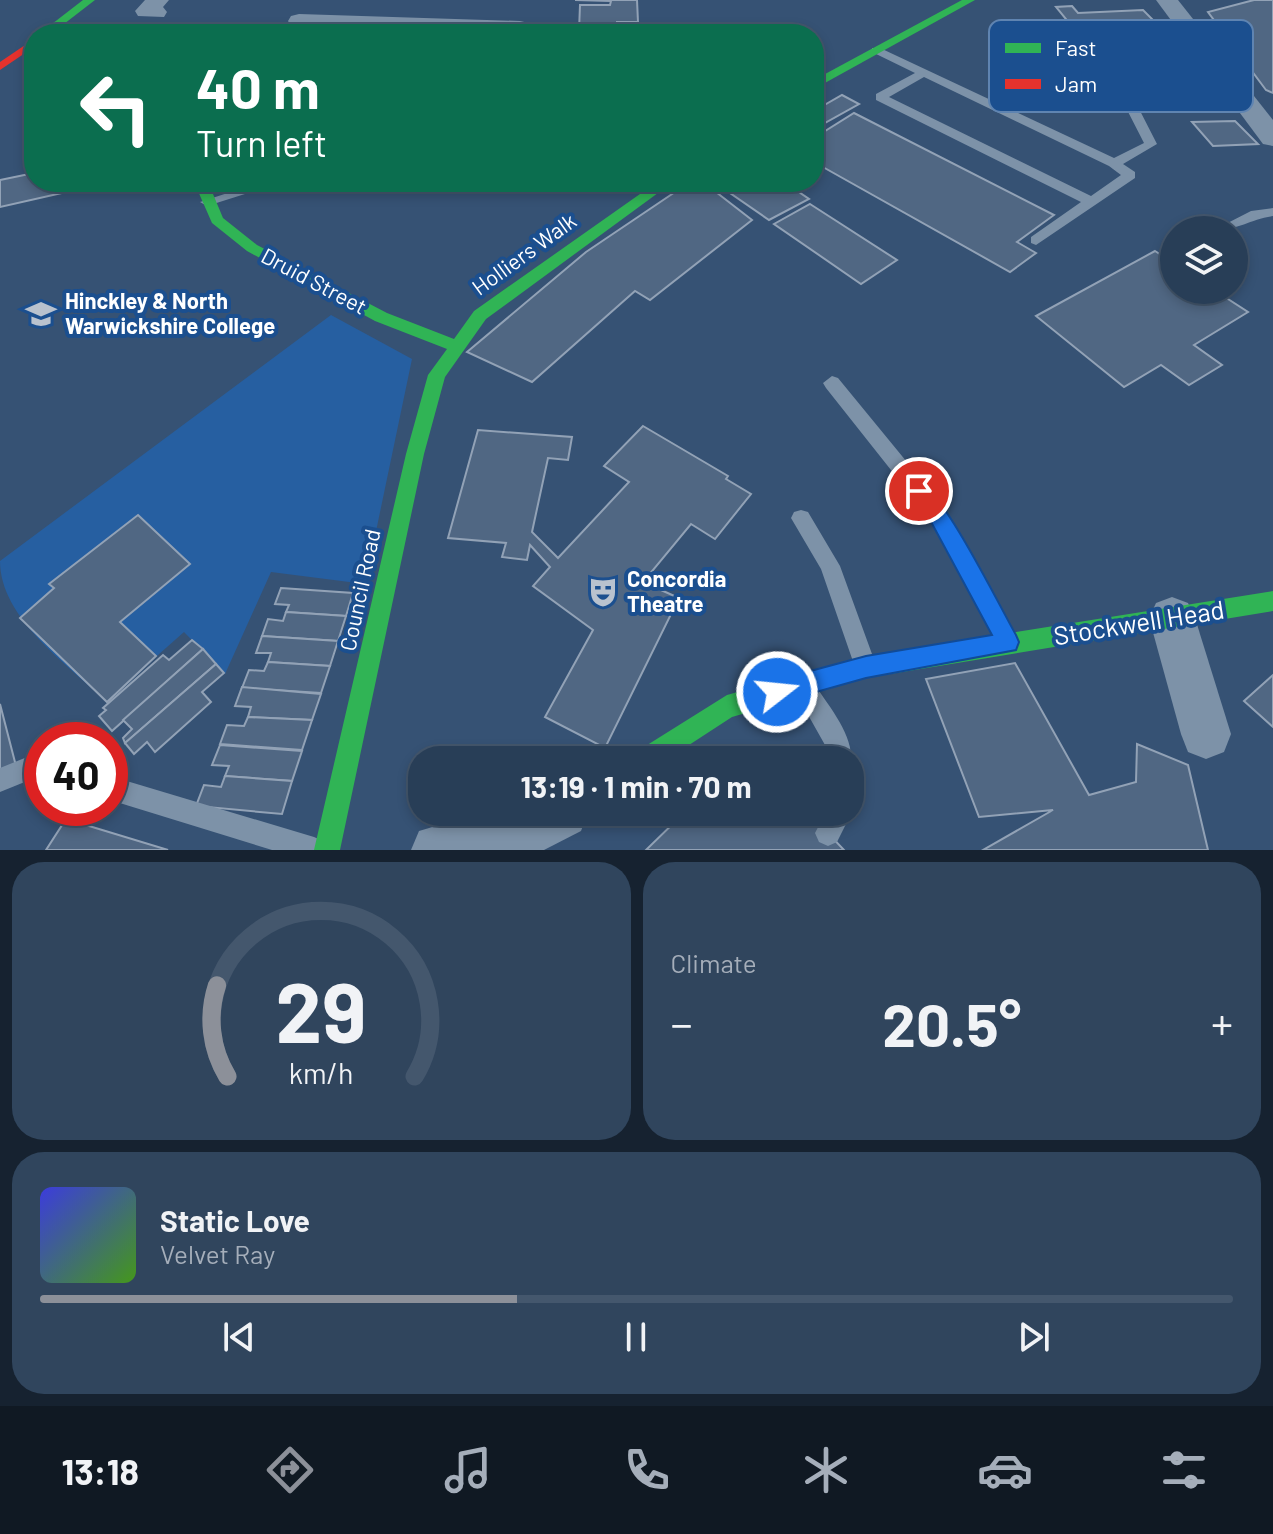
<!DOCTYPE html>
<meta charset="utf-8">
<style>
:root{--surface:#283e57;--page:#30455d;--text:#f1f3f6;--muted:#a5aeba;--line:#44576d;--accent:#8c9099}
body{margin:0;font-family:Barlow,sans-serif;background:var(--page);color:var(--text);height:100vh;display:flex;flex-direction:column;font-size:30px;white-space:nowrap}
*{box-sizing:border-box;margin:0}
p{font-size:26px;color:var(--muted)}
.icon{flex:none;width:44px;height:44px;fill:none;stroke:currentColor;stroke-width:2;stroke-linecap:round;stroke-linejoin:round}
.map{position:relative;height:850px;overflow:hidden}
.side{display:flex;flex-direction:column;gap:12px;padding:12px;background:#162230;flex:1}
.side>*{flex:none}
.guide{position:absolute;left:24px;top:24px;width:800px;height:168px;border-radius:32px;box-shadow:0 4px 12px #0003,0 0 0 2px var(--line);background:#0b6e4f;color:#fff;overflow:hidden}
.tools{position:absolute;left:1160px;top:216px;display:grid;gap:16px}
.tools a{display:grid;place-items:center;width:88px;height:88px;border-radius:50%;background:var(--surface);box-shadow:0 4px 12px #0003,0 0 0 2px var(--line);font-size:40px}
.speed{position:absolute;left:24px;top:722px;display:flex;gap:16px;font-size:40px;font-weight:700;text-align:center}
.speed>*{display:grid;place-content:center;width:104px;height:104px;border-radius:50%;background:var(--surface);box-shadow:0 4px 12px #0003,0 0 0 2px var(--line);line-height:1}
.speed .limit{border:12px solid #d22;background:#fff;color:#111}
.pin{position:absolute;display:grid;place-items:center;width:68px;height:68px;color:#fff;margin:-34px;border:4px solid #fff;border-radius:50%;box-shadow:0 2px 8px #0007}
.me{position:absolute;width:88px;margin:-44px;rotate:74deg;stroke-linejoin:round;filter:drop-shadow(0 0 6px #0008)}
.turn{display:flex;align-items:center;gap:28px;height:168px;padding:0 40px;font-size:36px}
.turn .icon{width:104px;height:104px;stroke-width:2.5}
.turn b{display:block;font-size:56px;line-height:68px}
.big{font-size:60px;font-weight:700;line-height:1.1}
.side .card{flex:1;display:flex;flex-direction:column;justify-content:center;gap:12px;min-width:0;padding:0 28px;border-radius:32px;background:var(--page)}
.side .dial{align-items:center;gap:0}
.dial svg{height:208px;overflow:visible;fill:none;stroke:var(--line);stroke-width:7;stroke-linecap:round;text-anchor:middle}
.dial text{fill:var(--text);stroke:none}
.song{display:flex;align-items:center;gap:24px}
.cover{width:96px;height:96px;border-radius:12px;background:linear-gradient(135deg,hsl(240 70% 55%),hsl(100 70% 35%))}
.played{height:8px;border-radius:4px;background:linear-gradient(90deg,var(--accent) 40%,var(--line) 40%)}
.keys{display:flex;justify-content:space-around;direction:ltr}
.heat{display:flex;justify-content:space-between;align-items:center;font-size:44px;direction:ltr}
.side .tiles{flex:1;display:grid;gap:12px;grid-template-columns:1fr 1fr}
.card:last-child{grid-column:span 2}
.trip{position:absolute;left:408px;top:746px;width:456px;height:80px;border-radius:32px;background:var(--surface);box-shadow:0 4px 12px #0003,0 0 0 2px var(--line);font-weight:700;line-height:80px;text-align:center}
.tab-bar{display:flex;height:128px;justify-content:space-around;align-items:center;background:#101923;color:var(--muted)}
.tab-bar .icon{width:56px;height:56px}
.tab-bar .active{color:var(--accent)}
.tab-bar b{font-size:36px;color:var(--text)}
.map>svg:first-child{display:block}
.green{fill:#265fa1}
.building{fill:#506783;stroke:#92a2b6;stroke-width:2}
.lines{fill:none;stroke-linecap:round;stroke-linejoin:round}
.lane{fill:#7d92a8;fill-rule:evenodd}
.street{fill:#7d92a8;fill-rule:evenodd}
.fast{fill:#30b455;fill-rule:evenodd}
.jam{fill:#e5322d;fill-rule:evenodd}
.route{fill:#1a73e8;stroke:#114b97;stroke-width:2}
.labels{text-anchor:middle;stroke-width:8;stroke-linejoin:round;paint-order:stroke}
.street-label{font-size:22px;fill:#fff;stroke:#1b4f8f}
.poi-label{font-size:22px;font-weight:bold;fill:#fff;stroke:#1b4f8f;text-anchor:start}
.near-street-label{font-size:26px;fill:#fff;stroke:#1b4f8f}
.key{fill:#1b4f8f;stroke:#5f84b1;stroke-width:2}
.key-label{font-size:22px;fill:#fff}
</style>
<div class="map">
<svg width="1273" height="850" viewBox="0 0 1273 850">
<rect width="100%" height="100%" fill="#365274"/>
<path class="green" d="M331,315L412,359L365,584L271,572L225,674L184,632L106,701C67,664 0,618 0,561Z"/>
<g class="building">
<path d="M575,0H637L638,22H617V31H579L580,5H610L611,1Z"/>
<path d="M1254,0H1273V93L1266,90L1208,12Z"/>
<path d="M1072,6L1078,13L1143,10L1158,25L1074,29L1056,7Z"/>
<path d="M842,95L859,104L814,129V111Z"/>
<path d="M854,113L1054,215L1017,242L1036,253L1010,272L814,162V138Z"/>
<path d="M1235,121L1258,144L1213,146L1192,122Z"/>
<path d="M34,173V182H141L107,190L106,183L0,207V180Z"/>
<path d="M690,182H703L752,220L650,300L635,291L532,382L467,352L586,252Z"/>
<path d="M714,182H784L809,199L769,220Z"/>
<path d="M810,204L897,260L861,284L774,224Z"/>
<path d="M1155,251L1174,263V290H1214L1248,312L1194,345L1222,365L1189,385L1161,365L1124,387L1036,316Z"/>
<path d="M643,426L728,476L726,479L751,494L715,539L691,524L643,582L679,598L605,748L545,717L593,630L533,586L550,567L530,545L527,560L502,557L506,543L448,538L478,430L572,437L568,460L548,458L532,532L558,558L629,482L604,466Z"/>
<path d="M138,515L190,564L120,622L156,656L107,702L20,618L54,588L49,584Z"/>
<path d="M281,588L353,593L346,616L286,612L289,605L275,604Z"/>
<path d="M286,612L346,616L338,641L262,636L268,619L283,621Z"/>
<path d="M262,636L338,641L330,666L268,662L271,653H256Z"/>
<path d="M192,640L203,649L112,731L99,716L106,710L103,708L163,655L169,660Z"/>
<path d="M203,649L216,664L125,743L123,738L132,729L123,720Z"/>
<path d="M268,662L330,666L321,693L242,688L249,670L264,671Z"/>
<path d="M1015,663L1089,795L1136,782L1137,744L1188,765L1208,850H983L1053,810L979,817L926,679Z"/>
<path d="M216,664L224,673L202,692L211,702L155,752L147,742L134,754L125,743Z"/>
<path d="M1273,675V727L1244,701Z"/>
<path d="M242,687L321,694L312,720L248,717L251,707L235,706Z"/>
<path d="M0,704L16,766L0,772Z"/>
<path d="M248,717L312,720L302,750L220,744L227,725L244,726Z"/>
<path d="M220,745L302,751L292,781L225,776L229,766L212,765Z"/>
<path d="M225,776L292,781L282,814L196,806L204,785L221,787Z"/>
<path d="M685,812H808L844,850H646Z"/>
<path d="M66,819L168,850H46Z"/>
</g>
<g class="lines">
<g class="lane">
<path d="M872,48H880L1114,158L1144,143L1123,102C1155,72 1200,88 1239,90L1245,94L1239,98C1202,95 1169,83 1136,103L1157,144L1123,164L1135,172V178L1036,245L1031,243V237L1081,202L876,100V94L915,73L872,52ZM924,77L1109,166L1121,175L1091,196L889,97Z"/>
<path d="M261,182H283L207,206L200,202Z"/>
<path d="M1273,208V216C1250,219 1239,230 1214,230L1251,211Z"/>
<path d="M832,376L838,378L943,506L1015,633L1018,640L1015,647L1007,650L999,647L929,518L826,388L823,383Z"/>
<path d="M801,510L808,512L840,566L876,665L873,673L865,676L857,673L821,569L791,518L794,512Z"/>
<path d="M805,679L813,682C827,704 857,738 850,765V760H828L825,745L794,690L797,682Z"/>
<path d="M42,751V775L0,792V768Z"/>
<path d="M110,776L314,837L323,841L327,850H272L110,800Z"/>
<path d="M850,806L852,812L837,842L828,846L819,842L815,833L826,812H850Z"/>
</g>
<g class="street">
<path d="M145,0H169L163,7L167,12L164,17L138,16L135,11Z"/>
<path d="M1156,0H1178L1273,120V146L1263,144Z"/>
<path d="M299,14L520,21L555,29L559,34L291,26L288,21L291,16Z"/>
<path d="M1172,597L1188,603L1195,618L1231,734L1224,752L1206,759L1188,752L1181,734L1149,618L1156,603Z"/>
<path d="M483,812H588L581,831L544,850H411L419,831Z"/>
</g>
<g class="fast">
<path d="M83,0H95L51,34H39Z"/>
<path d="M962,0H975L814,89V80Z"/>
<path d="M194,182H208L223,218L257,245L387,313L454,339L474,311L657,182H673L486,319L445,377L424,454L340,850H314L406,454L428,375L447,349L375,321L247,251L212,223Z"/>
<path d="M1273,591V611L866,678L732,717L666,760H632L636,752L727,695L866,656Z"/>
</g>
<path class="jam" d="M34,39V47L0,70V62Z"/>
</g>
<path class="route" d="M919,482C943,491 1000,607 1016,635L1019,642L1016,650L866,678L777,703L768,700L765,692L768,684L777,680L866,656L992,635L929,518L909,491L912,485Z"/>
<defs>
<g id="university-bare" transform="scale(2.4)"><path d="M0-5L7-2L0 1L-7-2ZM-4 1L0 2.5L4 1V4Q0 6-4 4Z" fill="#b9c2ce" stroke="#1b4f8f" stroke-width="2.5" paint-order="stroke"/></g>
<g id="theatre-bare" transform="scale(2.4)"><path d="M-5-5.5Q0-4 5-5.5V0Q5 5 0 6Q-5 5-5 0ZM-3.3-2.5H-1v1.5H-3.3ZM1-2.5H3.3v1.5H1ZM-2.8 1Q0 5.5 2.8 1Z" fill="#b9c2ce" stroke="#1b4f8f" stroke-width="2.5" paint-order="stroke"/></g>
</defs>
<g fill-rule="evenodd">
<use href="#university-bare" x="41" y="314"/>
<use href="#theatre-bare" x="603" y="592"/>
</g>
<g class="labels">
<g class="street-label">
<text transform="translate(524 254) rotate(-36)" y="8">Holliers Walk</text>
<text transform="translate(314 281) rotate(28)" y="8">Druid Street</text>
<text transform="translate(360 590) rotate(-78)" y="8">Council Road</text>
</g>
<g class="poi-label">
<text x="65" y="309">Hinckley &amp; North<tspan x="65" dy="25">Warwickshire College</tspan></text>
<text x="627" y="587">Concordia<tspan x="627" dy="25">Theatre</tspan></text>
</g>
<g class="near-street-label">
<text transform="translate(1139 623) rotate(-9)" y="9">Stockwell Head</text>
</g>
</g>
<rect x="989" y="20" width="264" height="92" rx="12" class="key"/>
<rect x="1005" y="43" width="36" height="10" fill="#30b455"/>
<rect x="1005" y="79" width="36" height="10" fill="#e5322d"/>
<g class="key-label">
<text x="1055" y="56">Fast</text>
<text x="1055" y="92">Jam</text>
</g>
</svg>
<div class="tools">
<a><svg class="icon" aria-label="layers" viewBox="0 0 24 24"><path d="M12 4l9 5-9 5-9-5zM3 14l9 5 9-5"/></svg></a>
</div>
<div class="speed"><div class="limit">40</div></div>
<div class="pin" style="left:919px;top:491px;background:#d93025"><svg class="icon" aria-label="arrive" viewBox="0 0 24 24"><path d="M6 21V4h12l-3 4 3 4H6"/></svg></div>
<svg class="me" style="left:777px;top:692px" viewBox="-20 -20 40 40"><circle r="17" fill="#1a73e8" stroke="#fff" stroke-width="3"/><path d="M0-11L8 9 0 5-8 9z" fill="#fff"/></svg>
<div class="trip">13:19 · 1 min · 70 m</div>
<div class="guide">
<div class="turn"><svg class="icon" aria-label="left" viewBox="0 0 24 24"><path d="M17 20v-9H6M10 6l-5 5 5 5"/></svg><div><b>40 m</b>Turn left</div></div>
</div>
</div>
<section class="side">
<div class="tiles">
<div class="card dial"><svg viewBox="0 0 100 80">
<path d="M14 69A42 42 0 1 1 86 69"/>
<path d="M14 69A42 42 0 0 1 10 34" stroke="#8c9099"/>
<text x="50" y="56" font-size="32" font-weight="700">29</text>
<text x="50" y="72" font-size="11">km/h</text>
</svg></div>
<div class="card"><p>Climate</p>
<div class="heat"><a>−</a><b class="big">20.5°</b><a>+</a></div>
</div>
<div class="card">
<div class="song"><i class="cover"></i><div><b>Static Love</b><p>Velvet Ray</p></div></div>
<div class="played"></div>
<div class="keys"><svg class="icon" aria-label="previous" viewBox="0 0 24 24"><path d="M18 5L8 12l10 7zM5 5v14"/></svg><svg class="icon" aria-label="pause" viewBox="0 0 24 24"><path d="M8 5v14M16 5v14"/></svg><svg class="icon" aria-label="next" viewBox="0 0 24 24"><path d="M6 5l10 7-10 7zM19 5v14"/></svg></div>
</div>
</div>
</section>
<nav class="tab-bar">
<b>13:18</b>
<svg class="icon active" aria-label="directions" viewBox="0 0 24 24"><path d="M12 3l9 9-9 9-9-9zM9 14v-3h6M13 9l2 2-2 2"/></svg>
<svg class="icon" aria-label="music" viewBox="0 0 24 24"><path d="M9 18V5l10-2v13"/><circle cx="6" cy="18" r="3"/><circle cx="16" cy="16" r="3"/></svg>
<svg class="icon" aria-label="phone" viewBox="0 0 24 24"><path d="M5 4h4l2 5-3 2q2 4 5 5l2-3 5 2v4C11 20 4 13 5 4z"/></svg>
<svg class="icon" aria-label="climate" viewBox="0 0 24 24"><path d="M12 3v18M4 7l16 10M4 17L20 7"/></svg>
<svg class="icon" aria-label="car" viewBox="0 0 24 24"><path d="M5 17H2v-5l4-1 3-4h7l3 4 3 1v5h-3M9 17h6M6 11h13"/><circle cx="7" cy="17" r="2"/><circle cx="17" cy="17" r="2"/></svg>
<svg class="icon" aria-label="filters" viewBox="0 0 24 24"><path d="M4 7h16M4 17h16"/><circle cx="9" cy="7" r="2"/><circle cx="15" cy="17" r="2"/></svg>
</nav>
